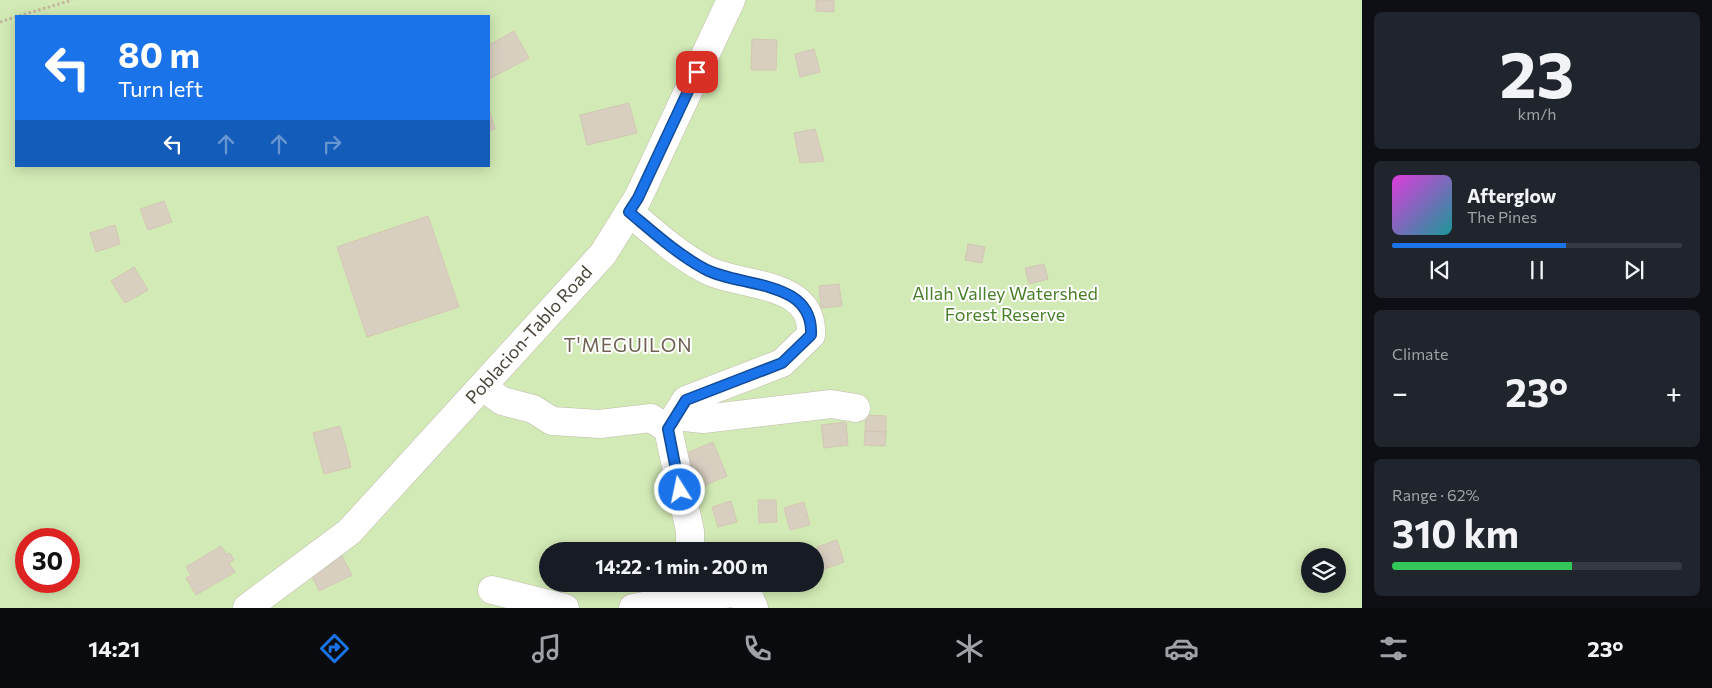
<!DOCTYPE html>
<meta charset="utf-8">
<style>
:root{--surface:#171b24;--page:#20242c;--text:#f1f3f6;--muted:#9ea1a6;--line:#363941;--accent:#1a73e8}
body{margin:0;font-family:Commissioner,sans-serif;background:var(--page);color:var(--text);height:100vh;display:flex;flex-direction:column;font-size:19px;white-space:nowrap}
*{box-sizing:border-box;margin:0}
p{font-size:16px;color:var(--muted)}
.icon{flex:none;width:28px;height:28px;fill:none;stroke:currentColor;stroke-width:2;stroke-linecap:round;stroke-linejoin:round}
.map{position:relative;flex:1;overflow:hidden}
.details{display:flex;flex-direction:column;gap:12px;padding:12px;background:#0d0f14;width:350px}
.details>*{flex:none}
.top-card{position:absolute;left:15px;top:15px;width:475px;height:152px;border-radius:0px;box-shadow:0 2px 12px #0003;background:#1a73e8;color:#fff;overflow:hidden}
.fabs{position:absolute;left:1301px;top:548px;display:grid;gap:10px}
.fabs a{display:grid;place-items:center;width:45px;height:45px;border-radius:50%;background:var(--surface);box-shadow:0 2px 12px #0003;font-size:25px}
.speed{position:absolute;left:15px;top:528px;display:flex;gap:10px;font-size:25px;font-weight:700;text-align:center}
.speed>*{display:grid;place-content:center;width:65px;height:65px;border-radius:50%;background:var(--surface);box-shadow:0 2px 12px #0003;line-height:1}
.speed .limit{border:8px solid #d22;background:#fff;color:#111}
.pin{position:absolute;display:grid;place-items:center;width:42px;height:42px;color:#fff;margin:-21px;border-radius:10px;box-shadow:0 2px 8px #0006}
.me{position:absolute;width:55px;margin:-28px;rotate:350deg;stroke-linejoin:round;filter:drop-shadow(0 0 4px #0008)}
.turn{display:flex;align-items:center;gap:18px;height:105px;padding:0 20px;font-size:22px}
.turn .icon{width:65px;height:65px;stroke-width:2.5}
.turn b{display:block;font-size:35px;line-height:42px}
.lanes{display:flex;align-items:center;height:48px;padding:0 20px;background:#0003;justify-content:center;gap:25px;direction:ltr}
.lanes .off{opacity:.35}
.big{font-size:38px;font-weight:700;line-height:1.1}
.details .tile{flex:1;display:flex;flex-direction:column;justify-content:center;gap:8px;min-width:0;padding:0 18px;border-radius:8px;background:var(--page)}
.details .dial{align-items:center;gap:0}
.dial b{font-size:65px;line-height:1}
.song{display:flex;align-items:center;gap:15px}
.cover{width:60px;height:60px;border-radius:8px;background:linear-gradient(135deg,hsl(300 70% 55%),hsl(180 70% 35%))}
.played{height:5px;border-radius:2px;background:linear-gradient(90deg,var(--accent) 60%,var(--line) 60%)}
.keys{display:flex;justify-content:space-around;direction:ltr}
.heat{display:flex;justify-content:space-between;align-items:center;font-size:28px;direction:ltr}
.charge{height:8px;border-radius:4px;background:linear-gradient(90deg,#34c759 62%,var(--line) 0)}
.trip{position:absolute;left:539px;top:542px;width:285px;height:50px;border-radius:25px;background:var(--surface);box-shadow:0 2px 12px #0003;font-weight:700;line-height:50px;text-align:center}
.tab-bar{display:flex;height:80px;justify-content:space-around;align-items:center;background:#090b0e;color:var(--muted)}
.tab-bar .icon{width:35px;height:35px}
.tab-bar .on{color:var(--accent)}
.tab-bar b{font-size:22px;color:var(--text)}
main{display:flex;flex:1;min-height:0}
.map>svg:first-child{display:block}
.green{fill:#d2eab5;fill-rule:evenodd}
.building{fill:#d8cfc1;stroke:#d3c7b4}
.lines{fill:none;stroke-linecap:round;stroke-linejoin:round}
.minor-casing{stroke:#c2bbae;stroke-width:29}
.path{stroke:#c4b79f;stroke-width:3;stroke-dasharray:2.5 2.5;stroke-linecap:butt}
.minor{stroke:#fff;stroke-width:28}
.route-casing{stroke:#114b97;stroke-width:12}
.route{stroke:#1a73e8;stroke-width:9}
.labels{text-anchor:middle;stroke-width:4;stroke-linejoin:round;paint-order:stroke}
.park-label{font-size:18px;fill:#4a7f2a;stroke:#fff}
.street-label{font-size:18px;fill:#4b4439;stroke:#fff}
.neighbourhood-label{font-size:19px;letter-spacing:1px;fill:#6e6250;stroke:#fff}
</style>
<main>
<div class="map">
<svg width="1362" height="608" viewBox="0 0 1362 608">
<rect width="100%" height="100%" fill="#f6f3ec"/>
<path class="green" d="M0,0H1362V608H0ZM16,16H489V166H16ZM26,539H69V581H26ZM548,551H815V584H548ZM1310,556H1338V584H1310Z"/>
<g class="building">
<path d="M816,0H834V12L816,11Z"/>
<path d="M514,31L529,58L489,79V45Z"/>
<path d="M752,39L777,40L776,70H751Z"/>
<path d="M814,49L820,72L800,77L795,54Z"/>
<path d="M629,103L637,133L587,145L580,115Z"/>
<path d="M489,109L495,129L489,131Z"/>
<path d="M815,129L824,161L800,163L794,133Z"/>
<path d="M164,201L172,222L148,230L140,209Z"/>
<path d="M428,216L459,307L367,337L337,247Z"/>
<path d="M115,225L120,244L96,252L90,233Z"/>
<path d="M968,244L985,247L982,263L965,260Z"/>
<path d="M1044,264L1048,279L1029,284L1025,268Z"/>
<path d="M134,267L148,290L125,303L111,281Z"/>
<path d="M839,284L842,306L821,308L819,286Z"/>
<path d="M866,415L886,416V432L865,431Z"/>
<path d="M846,422L848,445L824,448L821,425Z"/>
<path d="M340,426L351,467L324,474L313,433Z"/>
<path d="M865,431L886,432L885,446L864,445Z"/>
<path d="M713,442L727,476L696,489L682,455Z"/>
<path d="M758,500H776L777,522L759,523Z"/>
<path d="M731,501L737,522L718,527L712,507Z"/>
<path d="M804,502L810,525L790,530L784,508Z"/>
<path d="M837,540L844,562L824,569L817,547Z"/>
<path d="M221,546L227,555L230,553L234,560L229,563L235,572L196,595L186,578L191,575L186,567Z"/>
<path d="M341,554L352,575L319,591L309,570Z"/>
</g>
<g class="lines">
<g class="minor-casing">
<g id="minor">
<path d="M629,212C653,232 676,253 703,268C737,288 814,278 811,335L782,363L686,400L668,429L690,531V551"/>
<path d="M483,387L502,401L533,409L552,421L600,424L651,418L668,429"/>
<path d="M676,416L703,419L831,404L856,408"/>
<path d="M492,590L565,608"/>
<path d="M687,598L734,593L751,601L754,608"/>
<path d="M247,608L349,532L603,254L638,198L731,0"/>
<path d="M633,608L687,598L689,584"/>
</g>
</g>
<g class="path">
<path d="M19,16L72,0"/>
<path d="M0,22L16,17"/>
</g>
<use href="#minor" class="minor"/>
</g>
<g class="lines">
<g class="route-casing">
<path id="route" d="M680,490L668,429L686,400L782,363L811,335C814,278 737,288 703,268C676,253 653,232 629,212L638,198L697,72"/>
</g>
<use href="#route" class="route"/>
</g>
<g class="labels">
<g class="park-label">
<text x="1005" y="300">Allah Valley Watershed<tspan x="1005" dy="21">Forest Reserve</tspan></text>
</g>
<g class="street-label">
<text transform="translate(529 335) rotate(-48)" y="6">Poblacion-Tablo Road</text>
</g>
<g class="neighbourhood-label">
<text x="628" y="352">T'MEGUILON</text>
</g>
</g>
</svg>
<div class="fabs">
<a><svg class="icon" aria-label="layers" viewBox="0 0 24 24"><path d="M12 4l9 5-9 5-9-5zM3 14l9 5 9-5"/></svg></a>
</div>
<div class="speed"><div class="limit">30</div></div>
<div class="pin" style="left:697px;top:72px;background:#d93025"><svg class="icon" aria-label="arrive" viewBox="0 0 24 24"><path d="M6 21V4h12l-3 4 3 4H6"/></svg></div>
<svg class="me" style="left:680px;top:490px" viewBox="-20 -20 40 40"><circle r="17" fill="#1a73e8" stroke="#fff" stroke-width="3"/><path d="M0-11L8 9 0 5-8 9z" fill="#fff"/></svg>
<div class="trip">14:22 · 1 min · 200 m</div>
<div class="top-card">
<div class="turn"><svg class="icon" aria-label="left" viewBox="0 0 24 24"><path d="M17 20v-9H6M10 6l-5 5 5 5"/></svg><div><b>80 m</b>Turn left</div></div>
<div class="lanes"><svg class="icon" aria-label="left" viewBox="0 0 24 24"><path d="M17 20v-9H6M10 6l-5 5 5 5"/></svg><svg class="icon off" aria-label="ahead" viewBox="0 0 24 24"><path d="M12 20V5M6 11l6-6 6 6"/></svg><svg class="icon off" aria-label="ahead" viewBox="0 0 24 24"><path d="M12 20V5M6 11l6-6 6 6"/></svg><svg class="icon off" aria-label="right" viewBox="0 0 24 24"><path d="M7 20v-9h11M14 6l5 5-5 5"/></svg></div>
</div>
</div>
<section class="details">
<div class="tile dial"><b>23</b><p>km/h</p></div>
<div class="tile">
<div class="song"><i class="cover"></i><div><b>Afterglow</b><p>The Pines</p></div></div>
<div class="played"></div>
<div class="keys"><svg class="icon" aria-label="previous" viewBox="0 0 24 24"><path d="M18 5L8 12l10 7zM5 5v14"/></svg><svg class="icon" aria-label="pause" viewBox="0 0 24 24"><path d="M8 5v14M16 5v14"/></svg><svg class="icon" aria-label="next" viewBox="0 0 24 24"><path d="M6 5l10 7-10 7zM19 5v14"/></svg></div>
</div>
<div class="tile"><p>Climate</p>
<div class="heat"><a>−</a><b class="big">23°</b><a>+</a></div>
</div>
<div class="tile"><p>Range · 62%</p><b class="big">310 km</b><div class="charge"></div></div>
</section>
</main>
<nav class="tab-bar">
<b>14:21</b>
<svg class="icon on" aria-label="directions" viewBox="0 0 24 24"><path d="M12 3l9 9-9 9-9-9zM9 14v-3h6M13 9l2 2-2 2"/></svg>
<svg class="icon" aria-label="music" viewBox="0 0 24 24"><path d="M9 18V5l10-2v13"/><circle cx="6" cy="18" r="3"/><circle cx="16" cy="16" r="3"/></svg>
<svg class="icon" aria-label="phone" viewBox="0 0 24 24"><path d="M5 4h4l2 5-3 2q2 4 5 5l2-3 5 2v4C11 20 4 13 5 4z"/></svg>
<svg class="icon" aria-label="climate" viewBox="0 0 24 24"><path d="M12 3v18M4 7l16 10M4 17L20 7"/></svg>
<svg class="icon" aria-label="car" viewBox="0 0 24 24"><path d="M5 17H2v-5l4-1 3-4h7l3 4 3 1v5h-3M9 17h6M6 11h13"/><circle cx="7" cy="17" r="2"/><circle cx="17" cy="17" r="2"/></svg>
<svg class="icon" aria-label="filters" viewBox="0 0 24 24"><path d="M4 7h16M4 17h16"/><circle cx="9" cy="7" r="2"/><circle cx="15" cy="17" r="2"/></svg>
<b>23°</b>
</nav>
